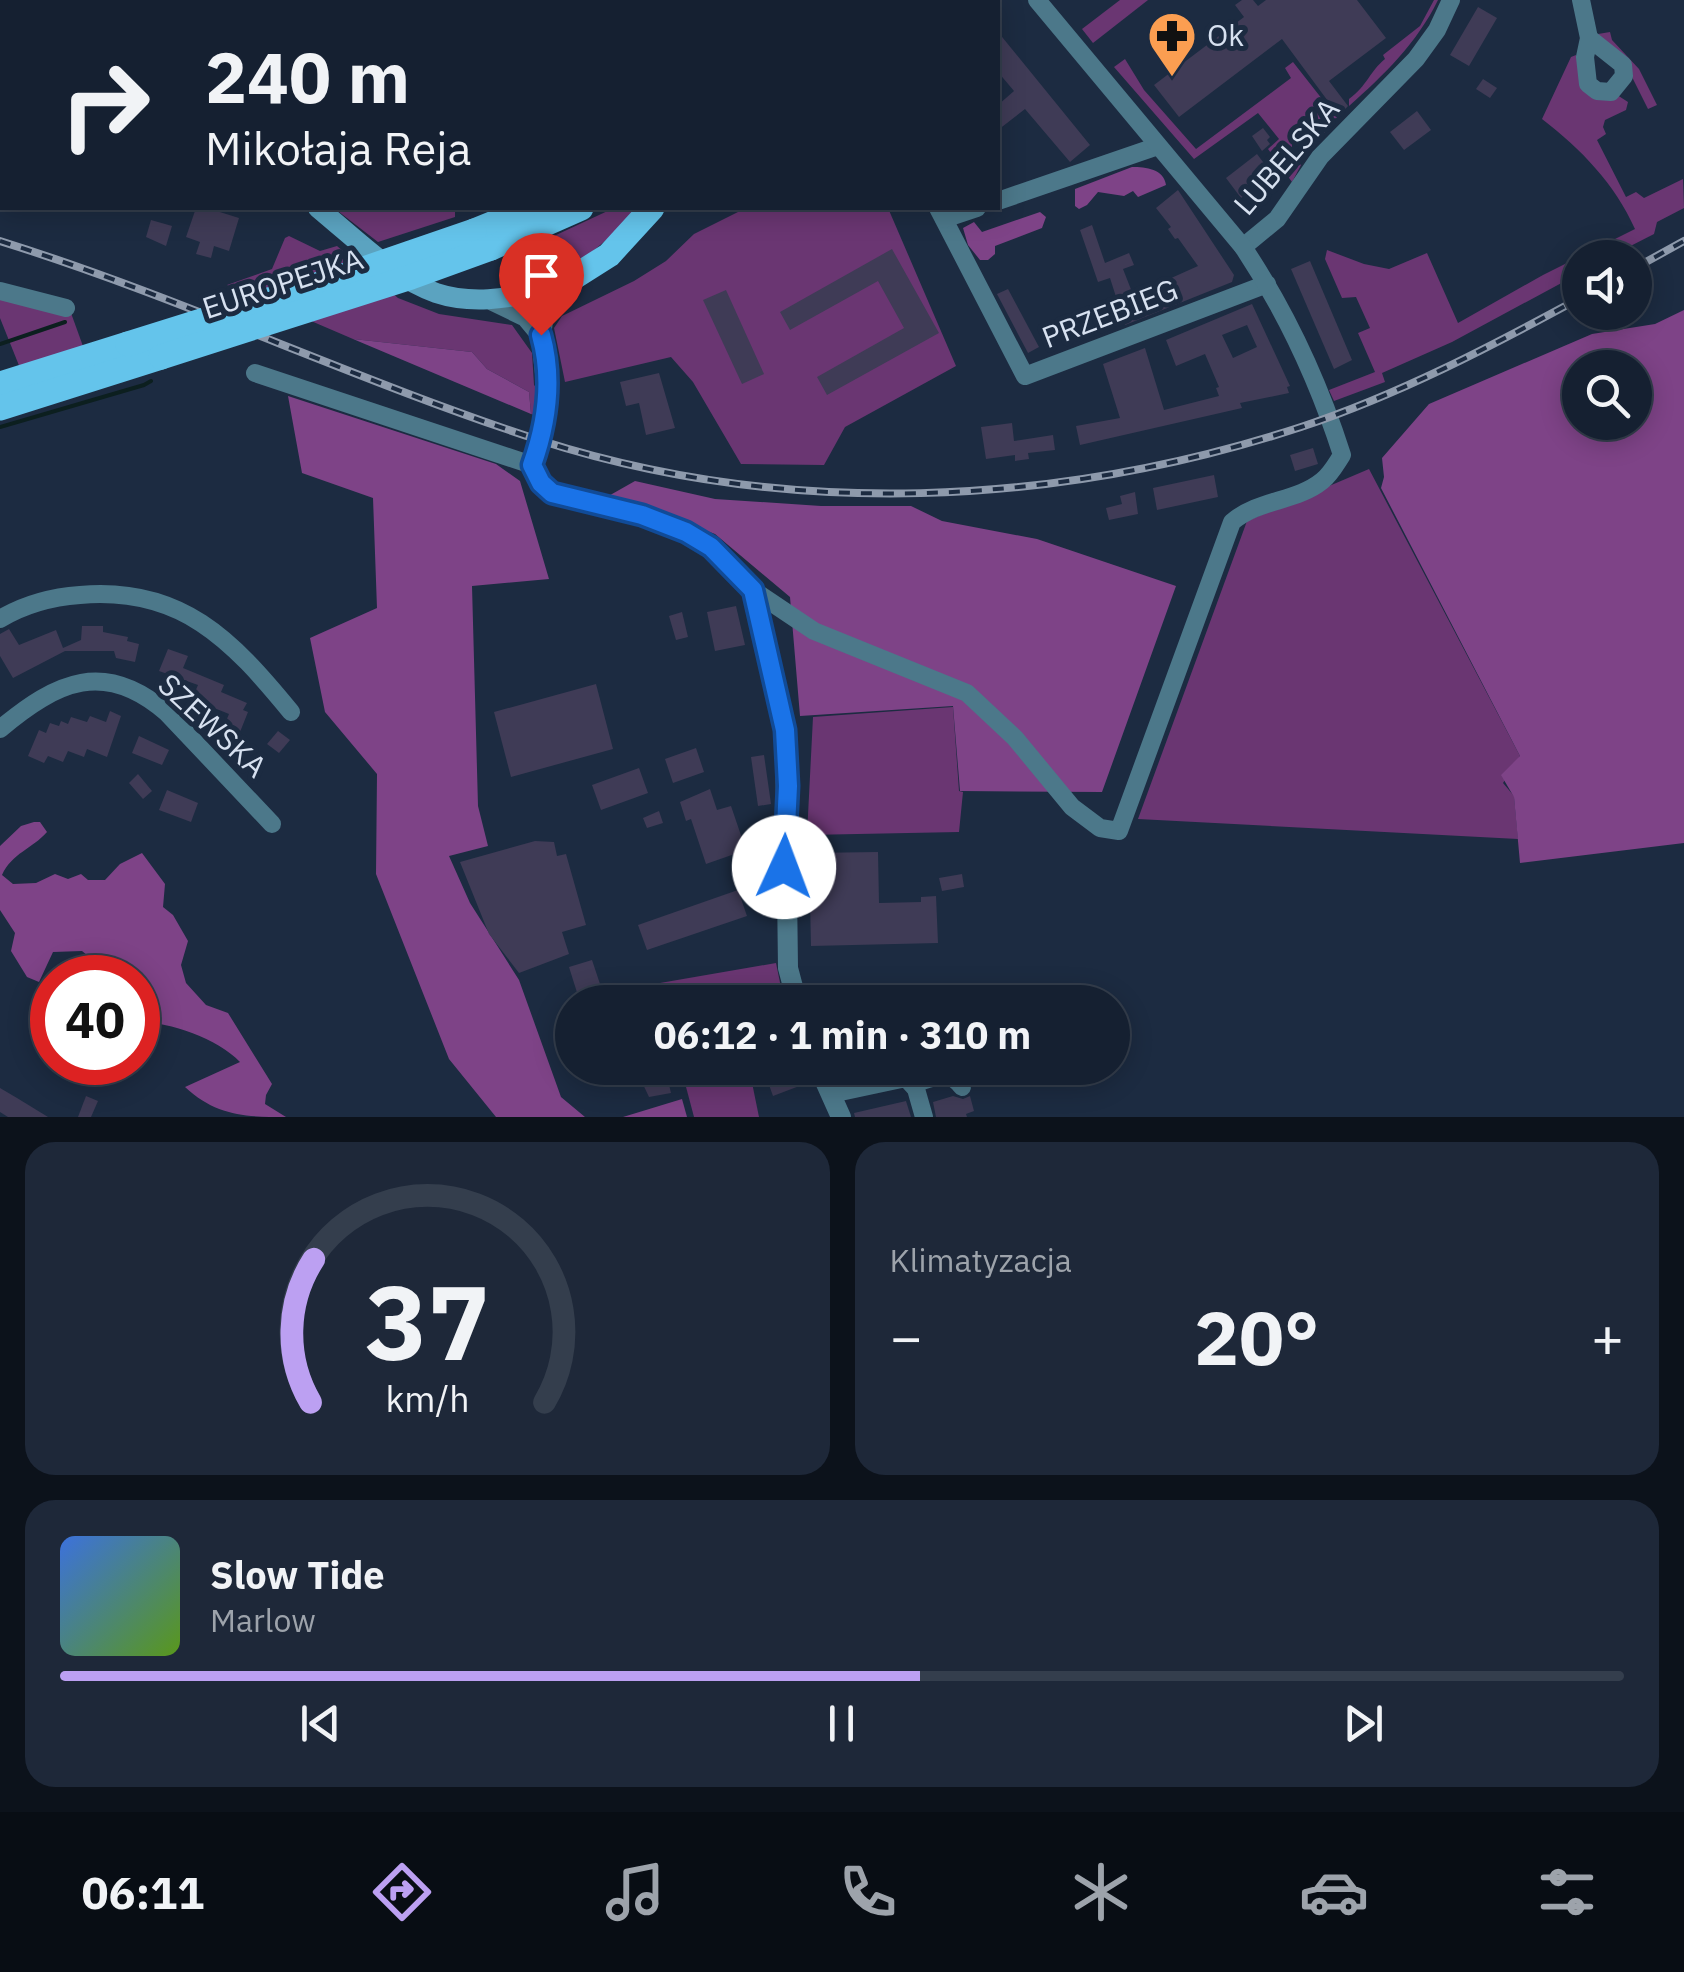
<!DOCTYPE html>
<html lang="pl">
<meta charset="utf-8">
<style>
:root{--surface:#152031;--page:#1e2839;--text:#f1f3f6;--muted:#9da3ab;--line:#343e4d;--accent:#bca0f2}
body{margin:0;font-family:"IBM Plex Sans",sans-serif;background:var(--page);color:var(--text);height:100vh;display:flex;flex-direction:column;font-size:38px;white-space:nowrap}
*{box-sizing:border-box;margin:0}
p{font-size:32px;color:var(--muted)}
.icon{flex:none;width:55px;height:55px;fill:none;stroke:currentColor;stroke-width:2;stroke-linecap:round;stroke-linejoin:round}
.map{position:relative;height:1117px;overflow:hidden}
.drawer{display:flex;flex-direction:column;gap:25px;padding:25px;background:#0c121b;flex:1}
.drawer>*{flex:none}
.banner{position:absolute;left:0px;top:0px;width:1000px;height:210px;box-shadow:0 5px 25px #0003,0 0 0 2px var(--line);background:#152031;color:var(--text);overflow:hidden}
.controls{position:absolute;left:1562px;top:240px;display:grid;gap:20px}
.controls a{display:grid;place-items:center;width:90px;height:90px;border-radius:50%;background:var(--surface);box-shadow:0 5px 25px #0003,0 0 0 2px var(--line);font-size:50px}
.speed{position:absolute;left:30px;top:955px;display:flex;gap:20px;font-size:50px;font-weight:700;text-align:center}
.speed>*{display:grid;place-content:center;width:130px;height:130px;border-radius:50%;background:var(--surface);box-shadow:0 5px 25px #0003,0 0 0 2px var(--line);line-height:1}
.speed .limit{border:15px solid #d22;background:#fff;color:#111}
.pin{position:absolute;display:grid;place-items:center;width:85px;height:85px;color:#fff;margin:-102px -42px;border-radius:50% 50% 50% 0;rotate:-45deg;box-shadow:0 0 10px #0007}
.pin .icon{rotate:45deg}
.me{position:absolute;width:110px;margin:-55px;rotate:2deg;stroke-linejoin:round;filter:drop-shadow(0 0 8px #0008)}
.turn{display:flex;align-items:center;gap:35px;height:210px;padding:0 40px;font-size:45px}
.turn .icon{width:130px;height:130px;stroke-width:2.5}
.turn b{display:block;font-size:70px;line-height:85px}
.big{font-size:75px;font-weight:700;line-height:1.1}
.drawer .widget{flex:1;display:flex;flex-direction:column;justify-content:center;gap:15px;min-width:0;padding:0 35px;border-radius:30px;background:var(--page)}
.drawer .dial{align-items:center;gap:0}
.dial svg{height:260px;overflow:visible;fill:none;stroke:var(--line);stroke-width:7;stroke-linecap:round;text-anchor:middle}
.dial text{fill:var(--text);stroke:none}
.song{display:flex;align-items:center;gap:30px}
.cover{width:120px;height:120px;border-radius:15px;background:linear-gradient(135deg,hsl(220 70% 55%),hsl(90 70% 35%))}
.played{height:10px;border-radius:5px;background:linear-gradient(90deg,var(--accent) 55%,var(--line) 55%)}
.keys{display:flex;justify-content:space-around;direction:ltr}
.heat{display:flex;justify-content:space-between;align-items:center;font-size:55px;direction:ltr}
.drawer .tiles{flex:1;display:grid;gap:25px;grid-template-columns:1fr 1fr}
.widget:last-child{grid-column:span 2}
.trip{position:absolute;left:555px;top:985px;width:575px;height:100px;border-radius:50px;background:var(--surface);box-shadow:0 5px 25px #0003,0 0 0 2px var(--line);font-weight:700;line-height:100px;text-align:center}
.menu{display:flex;height:160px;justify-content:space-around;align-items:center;background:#080d14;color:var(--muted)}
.menu .icon{width:70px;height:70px}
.menu .on{color:var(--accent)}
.menu b{font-size:45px;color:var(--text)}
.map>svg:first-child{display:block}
.green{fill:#6a3672}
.forest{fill:#7e4387;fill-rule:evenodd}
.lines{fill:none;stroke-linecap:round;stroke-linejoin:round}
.stream{stroke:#0c1f1f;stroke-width:4}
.river{stroke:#0c1f1f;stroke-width:25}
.building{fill:#3f3b56;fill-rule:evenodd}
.minor{stroke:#4c788a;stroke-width:18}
.tertiary{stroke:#4c788a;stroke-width:20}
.secondary{stroke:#5ba3c0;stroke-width:20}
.primary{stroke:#64c4eb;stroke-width:25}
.rail-casing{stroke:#8e9aac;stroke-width:8}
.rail{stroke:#1c2b41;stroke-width:4;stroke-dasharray:11;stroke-linecap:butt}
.primary-bridge{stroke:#64c4eb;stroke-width:25}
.route-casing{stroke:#114b97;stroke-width:25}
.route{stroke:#1a73e8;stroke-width:18}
.labels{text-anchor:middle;stroke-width:10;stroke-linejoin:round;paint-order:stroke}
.poi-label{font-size:30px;fill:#d7e1f0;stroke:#1c2b41;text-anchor:start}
.street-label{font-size:30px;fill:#d7e1f0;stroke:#1c2b41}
</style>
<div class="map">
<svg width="1684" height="1117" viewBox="0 0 1684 1117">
<rect width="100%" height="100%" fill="#1c2b41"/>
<g class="green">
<path d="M1120,0H1148L1093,43L1082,29Z"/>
<path d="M1434,0H1438C1417,43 1384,75 1349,106V99C1367,86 1370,71 1385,59L1383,55L1420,26Z"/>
<path d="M1610,32L1612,40L1639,69L1657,105L1648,109L1630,73L1598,34Z"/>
<path d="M1576,55L1583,73L1628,102L1626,110L1605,120L1603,127L1606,134L1597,140L1626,197L1636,192L1644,198L1683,179L1684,208L1657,222L1654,234L1609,257L1580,258V273L1452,342L1382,373L1385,382L1334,401L1329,390L1375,372L1358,333L1370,328L1356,297L1342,298L1325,259L1327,250L1364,264L1389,269L1427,253L1458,323L1543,275L1635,229C1615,184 1581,149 1542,119L1571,57Z"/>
<path d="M1125,59L1144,90L1196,149L1291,78L1285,68L1293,62L1337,118L1307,122L1292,144V154L1301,165L1292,182L1268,149L1279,139L1258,113L1194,159L1114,67Z"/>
<path d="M334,208H455V217L378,242Z"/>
<path d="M614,208H639C610,239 579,266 539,283L524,250Z"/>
<path d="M746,208H888L956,366L845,427L824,465L741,464L693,382L671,357L565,382L554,328L562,316L634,281L666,261L694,234Z"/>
<path d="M289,236L320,251L337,246L398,298L439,314L512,325L532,353L534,385L539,391L537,416L531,414L529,392L487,369L472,352L353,339L227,285L272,269L285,238Z"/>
<path d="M0,295L71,313L84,349L20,368L0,318Z"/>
<path d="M1369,469L1520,756L1503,783L1514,796L1518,839L1138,819L1247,521Z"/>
<path d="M953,707L959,791L963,792L959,832L807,835L813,717Z"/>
<path d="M776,963L784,1002H665L660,983Z"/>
<path d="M681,1068H749L759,1117H694Z"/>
</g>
<g class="forest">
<path d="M1132,167C1146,167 1164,169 1166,185L1138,197L1133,191L1124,196L1098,192L1087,205L1079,209L1075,206V189Z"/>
<path d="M1040,212L1046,217L1042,228L995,246V254L988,260H980L968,245L963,228L974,222L982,232Z"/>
<path d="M1684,310V843L1520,863L1514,797L1501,775L1520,756L1381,488L1384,477L1382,458L1429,404L1592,334L1655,324ZM1580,368H1635V422H1580Z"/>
<path d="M353,339L472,352L487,369L529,392L531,414Z"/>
<path d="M288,396L496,464L520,481L549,579L472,586L478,806L488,846L449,856L470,903L519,980L561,1097L585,1117H496L449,1059L376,874L377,774L325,712L310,638L377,608L373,498L302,473Z"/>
<path d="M635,481L715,499L821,506H911L942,521L1037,539L1176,586L1102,792L960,791L953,706L800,716L790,597L715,534L647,508L605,498Z"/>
<path d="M34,822H40L47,832C32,849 12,853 2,875L13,884L36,883L55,874L68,879L81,874L88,880H105L120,864L142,853L165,884L163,907L173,915L188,941L181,965L186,983L206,1005L228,1013L272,1084L266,1095L265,1104L286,1117C246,1117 216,1116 185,1087L240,1062C217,1038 171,1023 138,1021V978L76,977L93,960L82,951L53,952L39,982L27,977L11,951L15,933L0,910V846L21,826Z"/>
<path d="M682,1099L687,1117H623Z"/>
</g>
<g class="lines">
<g class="stream">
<path d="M0,344L65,322"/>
<path d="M0,427L144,385L151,381"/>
</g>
<path class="river" d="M534,0L537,2"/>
</g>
<g class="building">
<path d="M1242,0H1253L1258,6L1266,0H1357L1386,38L1329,81L1348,106L1339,116L1282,39L1179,117L1154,85L1244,17L1235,5Z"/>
<path d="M1478,7L1497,18L1469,66L1450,55Z"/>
<path d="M998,32L1090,145L1070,162L1025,109L998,130V105L1014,91L998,72Z"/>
<path d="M1483,79L1497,88L1490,98L1476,89Z"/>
<path d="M1417,111L1431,130L1404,150L1390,132Z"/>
<path d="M1314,123L1325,132L1308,152L1298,144Z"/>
<path d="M1263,128L1270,137L1267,140L1270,144L1262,151L1252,136Z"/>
<path d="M1257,154L1272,174L1241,198L1226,178Z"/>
<path d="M1178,190L1234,275L1232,282L1125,325L1110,278L1098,282L1080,230L1092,225L1105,263L1129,253L1134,265L1123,269L1132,292L1138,289L1140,292L1198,266L1178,238L1175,239L1168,229L1171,227L1156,208Z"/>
<path d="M196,208H207L239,218L229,251L214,246L211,258L196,254L200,242L186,237Z"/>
<path d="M151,220L172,226L166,246L146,237Z"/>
<path d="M892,249L939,333L827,395L817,377L904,328L878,281L790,330L780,312Z"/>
<path d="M1310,261L1352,360L1334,369L1291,269Z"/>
<path d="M1008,289L1039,347L1028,353L997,294Z"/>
<path d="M726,290L764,374L742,384L703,300Z"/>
<path d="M1252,304L1290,386L1287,387L1289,393L1240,403L1242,408L1080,445L1076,426L1120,418L1103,364L1145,348L1164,410L1219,396L1216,388L1219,387L1205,354L1176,366L1166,340ZM1247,325L1257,347L1233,358L1222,335Z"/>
<path d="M659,373L675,428L646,435L639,403L626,406L620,382Z"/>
<path d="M1012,423L1014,441L1053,435L1055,450L1028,453L1029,459L1015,461V455L986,459L981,427Z"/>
<path d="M1313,448L1318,464L1295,471L1290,455Z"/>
<path d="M1214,475L1218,497L1157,510L1153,488Z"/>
<path d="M1135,492L1138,514L1109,520L1106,508L1122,504L1120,496Z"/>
<path d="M736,606L745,645L715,651L707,612Z"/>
<path d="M682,612L688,637L676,640L669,616Z"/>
<path d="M82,626H103V632L128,637L127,641L139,644L135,662L116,658L114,651H65L13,678L0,656V634L9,629L19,645L56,630L63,648L81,640Z"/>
<path d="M168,649L188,656L183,668L224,685L221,692L247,703L243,710L248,712L240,732L224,726L229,714L192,699L198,685L159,671Z"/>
<path d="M596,684L613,749L511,777L494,712Z"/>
<path d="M110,711L121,716L107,757L87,749L84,757L68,751L63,762L48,756L44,763L28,756L39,730L46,733L50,723L59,726L61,721L68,724L71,717L87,722L90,716L106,722Z"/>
<path d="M278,731L290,740L279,753L267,744Z"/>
<path d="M139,736L169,750L162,765L132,753Z"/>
<path d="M696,748L704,772L673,783L665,759Z"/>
<path d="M764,755L771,804L758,806L751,757Z"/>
<path d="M639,768L648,793L601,810L592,785Z"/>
<path d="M138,774L152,791L143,799L129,783Z"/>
<path d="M710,789L717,810L731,806L746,850L706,864L691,819L686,821L680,802Z"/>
<path d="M167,790L198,803L191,822L159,810Z"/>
<path d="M659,811L663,823L647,828L643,818Z"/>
<path d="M535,841L554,842L557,856L566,854L586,925L562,932L569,954L519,973L489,934L460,862Z"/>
<path d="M878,852L879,903L921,902V897L936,896L938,943L811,946L809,853Z"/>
<path d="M962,874L964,887L942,891L939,878Z"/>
<path d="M738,890L747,916L647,950L638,925Z"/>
<path d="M592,960L606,1002H580L569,967Z"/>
<path d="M617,1068H665L671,1093L649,1097L640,1078L628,1085Z"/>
<path d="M797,1071L802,1085L773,1096L768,1082Z"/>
<path d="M0,1088L17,1098L48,1117H8L0,1112Z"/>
<path d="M86,1096L98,1101L91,1117H78Z"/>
<path d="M953,1096L963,1099L970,1096L974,1111L966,1114L967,1117H936L933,1102Z"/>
<path d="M906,1101L911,1117H855L854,1113Z"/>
</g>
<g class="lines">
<g class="minor">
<path d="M1581,0L1589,38L1585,57L1588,84L1597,91L1611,92L1624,76L1623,65L1589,38"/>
<path d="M787,2L791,0"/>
<path d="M998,201L1158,146"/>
<path d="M938,208L1025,376L1267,284"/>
<path d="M944,219L977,208"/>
<path d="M1243,247L1277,219L1320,157L1416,59L1437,30L1451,0"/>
<path d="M0,291L66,308"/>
<path d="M255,373L532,465"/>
<path d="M753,590L814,631L967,693L1015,738L1072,807L1100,828L1119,831L1232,522C1259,499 1296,502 1322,481C1331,474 1336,464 1342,455C1319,383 1285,310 1243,247L1037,0"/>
<path d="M0,619C25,604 52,597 80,595C181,586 232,640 291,712"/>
<path d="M0,729C57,681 105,659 167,713L272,824"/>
<path d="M913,1084C932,1078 949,1068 962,1087"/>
<path d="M831,1094L906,1078L916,1089L924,1117"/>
</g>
<g class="tertiary">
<path d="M560,286L544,315L541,335L547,393L543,432L532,465L541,483L552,493L642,515L686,533L711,547L753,590L785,730L788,968L797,1002"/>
<path d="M493,301L526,317L541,335"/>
<path d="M819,1068L841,1117"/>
</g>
<g class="secondary">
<path d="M0,53L2,54"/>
<path d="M318,208C410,285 433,321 560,286"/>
</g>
<g class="primary">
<path d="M862,2L865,0"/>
<path d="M907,2L911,0"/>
<path d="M474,231L531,208"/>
<path d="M491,248L581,208"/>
<path d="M560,286L609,255L652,208"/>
<path d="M0,384L128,344"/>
<path d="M0,408L161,357"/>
</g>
<g class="rail-casing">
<g id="rail">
<path d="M401,0L410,2"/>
<path d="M0,241C183,298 357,381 539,440C786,519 1056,507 1301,427C1398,395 1490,347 1580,298"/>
<path d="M1635,268L1684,241"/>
</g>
</g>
<use href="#rail" class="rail"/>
<g class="primary-bridge">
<path d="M128,344L323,283L474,231"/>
<path d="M161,357L411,277L491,248"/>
</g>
</g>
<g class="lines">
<g class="route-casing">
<path id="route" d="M541,335C553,378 547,423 532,465L541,483L552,493L642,515L686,532L711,547L753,590L785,730L788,786L784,867"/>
</g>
<use href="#route" class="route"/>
</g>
<defs>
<g id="pharmacy-pin" transform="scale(2.5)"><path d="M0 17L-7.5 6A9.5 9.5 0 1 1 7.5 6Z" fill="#fb9e51" stroke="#1c2b41"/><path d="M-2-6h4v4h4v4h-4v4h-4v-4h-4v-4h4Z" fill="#111"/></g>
</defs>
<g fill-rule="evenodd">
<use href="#pharmacy-pin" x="1172" y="36"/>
</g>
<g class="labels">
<g class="poi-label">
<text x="1207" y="46">Ok</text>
</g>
<g class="street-label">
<text transform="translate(1287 157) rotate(-49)" y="10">LUBELSKA</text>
<text transform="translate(283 284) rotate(-18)" y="10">EUROPEJKA</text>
<text transform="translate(1110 314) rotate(-21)" y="10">PRZEBIEG</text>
<text transform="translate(212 726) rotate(43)" y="10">SZEWSKA</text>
</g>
</g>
</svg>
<div class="controls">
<a><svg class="icon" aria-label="sound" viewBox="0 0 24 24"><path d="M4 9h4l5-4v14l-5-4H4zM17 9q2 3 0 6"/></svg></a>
<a><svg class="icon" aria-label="search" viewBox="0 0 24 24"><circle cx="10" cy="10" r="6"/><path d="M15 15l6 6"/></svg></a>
</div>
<div class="speed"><div class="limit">40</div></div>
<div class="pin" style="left:541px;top:335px;background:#d93025"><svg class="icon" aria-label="arrive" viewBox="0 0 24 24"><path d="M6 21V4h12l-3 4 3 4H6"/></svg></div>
<svg class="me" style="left:784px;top:867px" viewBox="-20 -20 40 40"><circle r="19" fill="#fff"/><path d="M0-13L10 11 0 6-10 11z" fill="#1a73e8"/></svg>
<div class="trip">06:12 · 1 min · 310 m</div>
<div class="banner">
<div class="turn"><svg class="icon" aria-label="right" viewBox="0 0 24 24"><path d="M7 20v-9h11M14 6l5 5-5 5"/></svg><div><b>240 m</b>Mikołaja Reja</div></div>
</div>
</div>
<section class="drawer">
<div class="tiles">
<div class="widget dial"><svg viewBox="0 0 100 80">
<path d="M14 69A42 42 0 1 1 86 69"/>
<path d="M14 69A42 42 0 0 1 15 25" stroke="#bca0f2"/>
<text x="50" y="56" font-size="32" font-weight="700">37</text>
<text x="50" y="72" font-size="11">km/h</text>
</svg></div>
<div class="widget"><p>Klimatyzacja</p>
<div class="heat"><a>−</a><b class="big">20°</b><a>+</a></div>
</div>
<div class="widget">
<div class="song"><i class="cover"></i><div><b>Slow Tide</b><p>Marlow</p></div></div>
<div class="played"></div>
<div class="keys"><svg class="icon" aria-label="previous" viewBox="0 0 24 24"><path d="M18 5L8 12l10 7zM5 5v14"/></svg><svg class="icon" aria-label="pause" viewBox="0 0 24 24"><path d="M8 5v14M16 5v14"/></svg><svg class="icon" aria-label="next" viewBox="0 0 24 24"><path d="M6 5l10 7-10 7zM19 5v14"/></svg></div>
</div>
</div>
</section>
<nav class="menu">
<b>06:11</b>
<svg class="icon on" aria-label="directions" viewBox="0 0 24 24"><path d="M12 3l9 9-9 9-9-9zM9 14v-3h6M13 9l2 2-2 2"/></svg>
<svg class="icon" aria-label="music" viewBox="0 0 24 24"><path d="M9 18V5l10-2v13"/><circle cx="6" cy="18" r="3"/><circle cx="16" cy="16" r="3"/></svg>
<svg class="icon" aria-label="phone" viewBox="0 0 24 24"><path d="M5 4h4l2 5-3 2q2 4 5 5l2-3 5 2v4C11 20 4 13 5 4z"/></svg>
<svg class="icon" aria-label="climate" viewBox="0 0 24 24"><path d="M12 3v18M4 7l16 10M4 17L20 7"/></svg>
<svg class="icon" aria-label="car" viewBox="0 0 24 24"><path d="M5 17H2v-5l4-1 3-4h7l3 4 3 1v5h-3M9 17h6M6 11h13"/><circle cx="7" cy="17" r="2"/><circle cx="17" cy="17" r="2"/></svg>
<svg class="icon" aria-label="filters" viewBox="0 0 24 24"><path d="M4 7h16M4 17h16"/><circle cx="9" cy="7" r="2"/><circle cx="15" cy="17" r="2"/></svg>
</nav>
